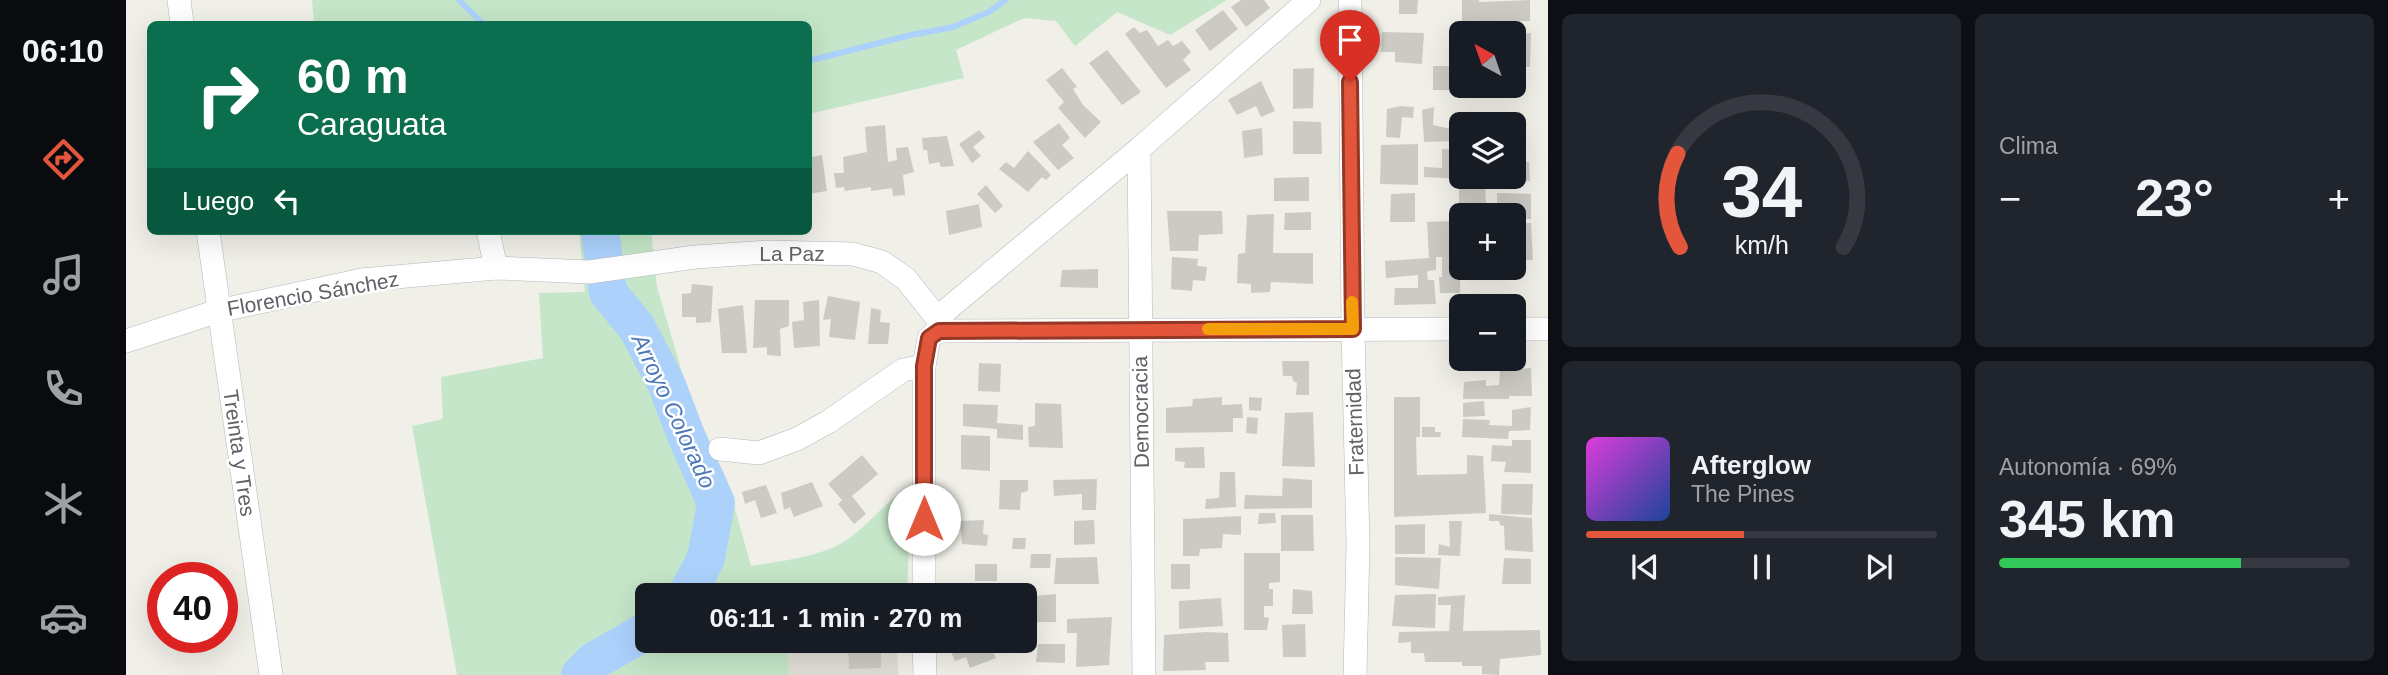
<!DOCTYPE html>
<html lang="es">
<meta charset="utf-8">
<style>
:root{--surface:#171b24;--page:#20242c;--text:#f1f3f6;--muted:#9ea1a6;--line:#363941;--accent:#e3563b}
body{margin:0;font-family:Arial,sans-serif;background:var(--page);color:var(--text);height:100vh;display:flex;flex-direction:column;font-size:26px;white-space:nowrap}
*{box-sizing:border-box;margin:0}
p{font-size:23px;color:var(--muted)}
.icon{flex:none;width:38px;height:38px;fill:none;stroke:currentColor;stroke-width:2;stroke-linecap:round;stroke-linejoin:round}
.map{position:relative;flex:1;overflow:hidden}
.details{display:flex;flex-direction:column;gap:14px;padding:14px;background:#0d0f14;width:840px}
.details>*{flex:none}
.banner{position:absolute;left:21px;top:21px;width:665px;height:214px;border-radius:10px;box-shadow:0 7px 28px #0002;background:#0b6e4f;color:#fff;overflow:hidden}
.needle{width:46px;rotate:320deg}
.controls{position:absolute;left:1323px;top:21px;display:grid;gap:14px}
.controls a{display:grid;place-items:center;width:77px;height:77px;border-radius:10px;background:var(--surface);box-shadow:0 7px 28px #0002;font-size:35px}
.speed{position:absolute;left:21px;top:562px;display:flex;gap:14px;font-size:35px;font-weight:700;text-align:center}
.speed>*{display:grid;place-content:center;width:91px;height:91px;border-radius:50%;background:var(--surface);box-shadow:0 7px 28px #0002;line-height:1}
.speed .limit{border:10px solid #d22;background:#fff;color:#111}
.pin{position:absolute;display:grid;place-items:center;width:60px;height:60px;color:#fff;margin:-72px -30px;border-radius:50% 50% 50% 0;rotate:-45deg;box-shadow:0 0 7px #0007}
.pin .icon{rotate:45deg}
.me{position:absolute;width:77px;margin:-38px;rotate:0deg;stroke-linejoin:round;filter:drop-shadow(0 0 5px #0008)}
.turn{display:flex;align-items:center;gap:24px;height:147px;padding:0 35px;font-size:32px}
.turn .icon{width:91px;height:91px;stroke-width:2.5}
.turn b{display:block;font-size:49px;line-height:60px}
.then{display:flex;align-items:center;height:66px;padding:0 35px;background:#0003;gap:14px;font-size:26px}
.big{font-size:52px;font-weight:700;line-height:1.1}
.details .tile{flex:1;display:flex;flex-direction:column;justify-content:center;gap:10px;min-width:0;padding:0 24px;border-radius:10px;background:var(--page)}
.details .dial{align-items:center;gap:0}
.dial svg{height:182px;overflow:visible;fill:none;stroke:var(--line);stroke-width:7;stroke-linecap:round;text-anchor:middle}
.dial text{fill:var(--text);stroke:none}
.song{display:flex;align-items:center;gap:21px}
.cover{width:84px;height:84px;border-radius:10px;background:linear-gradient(135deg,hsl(300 70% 55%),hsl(220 70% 35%))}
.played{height:7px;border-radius:4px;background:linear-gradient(90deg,var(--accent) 45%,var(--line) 45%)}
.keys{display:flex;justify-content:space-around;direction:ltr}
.heat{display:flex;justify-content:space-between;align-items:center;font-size:38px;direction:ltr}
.charge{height:10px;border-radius:5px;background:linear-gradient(90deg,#34c759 69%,var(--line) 0)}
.details .tiles{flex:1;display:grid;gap:14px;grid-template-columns:repeat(2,1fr)}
.trip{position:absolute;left:509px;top:583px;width:402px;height:70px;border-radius:10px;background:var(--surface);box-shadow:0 7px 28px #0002;font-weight:700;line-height:70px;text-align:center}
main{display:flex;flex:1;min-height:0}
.tabs{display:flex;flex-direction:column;width:126px;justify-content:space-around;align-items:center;background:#090b0e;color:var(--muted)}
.tabs .icon{width:49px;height:49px}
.tabs .selected{color:var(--accent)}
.tabs b{font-size:32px;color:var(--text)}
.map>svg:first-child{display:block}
.education{fill:#e0ded6}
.green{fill:#c5e6c8}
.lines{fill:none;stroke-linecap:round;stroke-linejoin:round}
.stream{stroke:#acd2fc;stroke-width:6}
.river{stroke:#acd2fc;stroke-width:38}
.building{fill:#cccac4}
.minor-casing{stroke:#b5b7bb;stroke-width:24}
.minor{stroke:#fff;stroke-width:23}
.route-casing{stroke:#943826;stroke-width:18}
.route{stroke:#e3563b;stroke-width:12}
.slow{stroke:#f59e0b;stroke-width:12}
.labels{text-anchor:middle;stroke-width:5;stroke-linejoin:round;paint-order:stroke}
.street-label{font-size:21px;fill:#5f6267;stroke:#fff}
.water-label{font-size:23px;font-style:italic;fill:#4b77b7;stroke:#fff}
</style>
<main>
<nav class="tabs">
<b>06:10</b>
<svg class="icon selected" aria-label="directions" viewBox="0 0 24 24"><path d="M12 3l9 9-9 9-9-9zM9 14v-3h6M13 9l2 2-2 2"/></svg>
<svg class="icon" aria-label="music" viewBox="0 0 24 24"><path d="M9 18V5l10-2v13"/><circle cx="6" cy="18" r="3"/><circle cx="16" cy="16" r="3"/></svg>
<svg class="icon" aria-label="phone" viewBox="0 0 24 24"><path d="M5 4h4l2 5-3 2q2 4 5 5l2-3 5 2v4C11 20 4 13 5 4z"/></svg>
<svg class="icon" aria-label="climate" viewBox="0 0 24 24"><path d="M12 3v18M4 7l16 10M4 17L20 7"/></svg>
<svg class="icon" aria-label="car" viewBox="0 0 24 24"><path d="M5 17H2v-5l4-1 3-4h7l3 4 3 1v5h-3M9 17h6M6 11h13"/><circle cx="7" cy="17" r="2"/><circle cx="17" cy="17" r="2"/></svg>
</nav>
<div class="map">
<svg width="1422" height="675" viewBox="0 0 1422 675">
<rect width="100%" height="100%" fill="#f0efe8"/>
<path class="education" d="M662,641H771L772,675H663Z"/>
<g class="green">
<path d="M186,0H1101L1044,35L991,12L949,46L930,21L898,18L830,50L838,78L683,114L682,24H188Z"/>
<path d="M453,231H525L531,287L558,379L576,436L601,481L625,566C650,562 690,557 712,545C740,531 757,501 785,487L781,592L721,595H522V640L662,641L663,675H331L286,426L317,419L315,377L417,358L413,293L459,292Z"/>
</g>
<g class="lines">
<g class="stream">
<path d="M333,0L357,24"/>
<path d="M682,61L785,35L827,27L863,12L879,0"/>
</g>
<g class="river">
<path d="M474,231L482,292L511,328L540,383L559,433L590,503L580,558L561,595"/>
<path d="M454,675L468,661L522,630"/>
</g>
</g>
<g class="building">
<path d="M1115,0H1138L1144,8L1120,27L1105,7Z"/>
<path d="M1273,0H1292L1291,14H1273Z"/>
<path d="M1336,0H1353V2L1404,0V21L1367,22V30L1336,33Z"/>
<path d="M1097,10L1112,29L1084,51L1069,30Z"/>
<path d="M1008,27L1014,33L1021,30L1032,46L1042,40L1047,46L1056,41L1065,52L1057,60L1065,70L1040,88L999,34Z"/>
<path d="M1256,32L1298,33L1296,64L1269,62V52H1255Z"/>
<path d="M1405,33L1404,67H1388V34Z"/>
<path d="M981,50L1015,92L996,105L963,63Z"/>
<rect x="1307" y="66" width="20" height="24"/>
<path d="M936,68L951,87L947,89L957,105L975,122L959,138L932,108L938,102L920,80Z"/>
<path d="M1188,68L1187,108L1167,109V69Z"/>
<path d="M1135,81L1149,111L1135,117L1130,106L1111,115L1102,100Z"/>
<path d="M1274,106L1288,107L1287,118L1276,117L1274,138L1260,137L1261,109Z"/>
<path d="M1308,107L1307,125L1330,130L1331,141L1298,142L1296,110Z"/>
<path d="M1167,121L1195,122L1196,154H1167Z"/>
<path d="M933,123L944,138L936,145L948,158L932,170L907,142Z"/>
<path d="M759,125L762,162L771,160L770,148L782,147L788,172L777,175L779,195L767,196L766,188L745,191V187L719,191L718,187L710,188L708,173H718L717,157L741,152L739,127Z"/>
<path d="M1136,128L1137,155L1118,158L1116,131Z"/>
<path d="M853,130L859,137L847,147L855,156L846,163L833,144Z"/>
<path d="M821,136L828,166L815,167L813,162L803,164L801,150H797L796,138Z"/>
<path d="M1292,144V185L1254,184L1255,145Z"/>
<path d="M1316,149L1335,150V179L1298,177V167L1316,168Z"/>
<path d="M902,151L925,175L920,180L916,177L902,192L873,169L880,162L888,168Z"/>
<path d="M696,155L701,191L682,194V158Z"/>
<path d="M1388,161L1403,162L1404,181H1375V177H1388Z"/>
<path d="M1183,177V201H1148V178Z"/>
<path d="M1333,184H1359L1360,205L1333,207Z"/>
<path d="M860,185L877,206L869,213L851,194Z"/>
<path d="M1289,193V222H1264L1265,194Z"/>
<path d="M1371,193L1405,194V219H1388V215H1371Z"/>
<path d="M853,204L856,227L823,235L820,211Z"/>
<path d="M1041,211H1096L1097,234L1073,235L1072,251H1044Z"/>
<path d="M1185,212V230H1158L1159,213Z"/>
<path d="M1148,214L1147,253H1187V284L1145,282L1144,292L1125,293V284L1111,283L1112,254L1119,253L1121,215Z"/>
<path d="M1325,221L1326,236H1335L1334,293H1314L1313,277H1316V257H1310V270L1302,271L1301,274L1302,280H1308L1310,304L1268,305L1269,288H1292V275L1260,278L1259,261L1303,258L1301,222Z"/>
<path d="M1388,223H1405L1407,260H1388Z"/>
<path d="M1046,257L1072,259L1071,266L1081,267L1079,281L1067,280L1066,291L1045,289Z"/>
<path d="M972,269V288L934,287L936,270Z"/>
<path d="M566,284L587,286L585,322L570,323V317H556V294L565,293Z"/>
<path d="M702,296L734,302L729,340L703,337L705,319L697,320Z"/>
<path d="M629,300H663V326L654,329L655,356L641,355V347L627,348Z"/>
<path d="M693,300L694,346L668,348L666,322L678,320L677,302Z"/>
<path d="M617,305L621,353H596L592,309Z"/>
<path d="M745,308L755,310L754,322L764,323L762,344H742Z"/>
<path d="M1156,361H1183V395H1170L1171,383L1167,381L1166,376H1157Z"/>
<path d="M853,363L875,364L874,392L852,391Z"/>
<path d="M1405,368L1406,396H1383V399H1337L1338,382L1360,380V386L1373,385L1374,371Z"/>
<path d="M1096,397V405L1116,404L1117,418H1107V432L1040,433V408L1066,406L1067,399Z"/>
<path d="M1123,397L1136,398L1135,411L1123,410Z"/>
<path d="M1268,397H1294V437H1290L1291,475L1341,474V455L1357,456L1360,513L1268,517Z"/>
<path d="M1358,401L1359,416L1337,417V403Z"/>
<path d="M909,403L935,404L937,448L903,447L902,427L909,426Z"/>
<path d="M837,404L872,405L871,423L897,425V440L871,438V429L837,426Z"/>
<path d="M1405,407L1404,430L1383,431L1382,439L1336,437L1337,419L1364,420L1363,425L1386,426V410Z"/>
<path d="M1187,412L1189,467L1156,466L1159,413Z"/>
<path d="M1121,417L1132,418L1131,434L1120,433Z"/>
<path d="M1296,427H1309V432H1315L1314,437H1296Z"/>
<path d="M835,435L864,436V471L835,469Z"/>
<path d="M1386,440H1405V473L1378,472L1380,462L1365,461L1366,445L1386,446Z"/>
<path d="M1078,447L1079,468H1058L1059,462L1049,461V448Z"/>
<path d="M736,455L752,474L726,496L740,514L728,524L712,504L716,500L702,484Z"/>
<path d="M1094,472H1109L1110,507L1079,509L1080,499L1093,498Z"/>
<path d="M1157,478L1186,480V508L1118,509L1119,495L1156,496Z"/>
<path d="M971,479L970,510H956V494L928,496L927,480Z"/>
<path d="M874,480H902V491L895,493L894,510L873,509Z"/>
<path d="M686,482L697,506L668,517L664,507L658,510L655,493Z"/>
<path d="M1376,484H1407L1406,515L1375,514Z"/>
<path d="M640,485L651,513L635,518L629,500L619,504L616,492Z"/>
<path d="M1133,513H1149L1150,523L1132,524Z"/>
<path d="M1363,514L1406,518L1407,552L1379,550L1378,526L1374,525L1373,521H1363Z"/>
<path d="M1155,515H1187L1188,551H1155Z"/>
<path d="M1115,516V535L1097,534L1096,548L1074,549L1073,556H1057V519Z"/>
<path d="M858,520L857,534L862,535L861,546L836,544L834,521Z"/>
<path d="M968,520L969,544L948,545V521Z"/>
<path d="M1323,521H1336L1334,556L1312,555L1313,544L1324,547Z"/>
<path d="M1299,524V554H1269V525Z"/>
<path d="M887,538H900L899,549H886Z"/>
<path d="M1118,553H1154V582L1143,583V589H1147V606H1138V617L1143,618L1141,630H1118Z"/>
<path d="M905,554H925L924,568H904Z"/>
<path d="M971,557L973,584H928L930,558Z"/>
<path d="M1269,557L1315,558L1313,589L1269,585Z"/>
<path d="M1378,558L1405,559V584H1376Z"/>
<rect x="849" y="564" width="22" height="17"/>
<rect x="1045" y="564" width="19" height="25"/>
<path d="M1167,589L1186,591L1187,614H1166Z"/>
<path d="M930,594V622H908V596Z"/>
<path d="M1310,594L1309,628L1266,626L1269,595Z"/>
<path d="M1339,595L1337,631L1414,630L1415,655L1374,659L1373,675L1356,674V666H1336V662H1299L1298,653H1285V642L1272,643L1273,632L1323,631L1325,605H1312V597Z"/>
<path d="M1095,598L1097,626L1053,629V601Z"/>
<path d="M986,617L983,665L950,667L951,633H941V619Z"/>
<path d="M1179,624L1180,657H1157L1156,625Z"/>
<path d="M1080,632L1102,633L1103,662H1079L1080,670L1037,671L1038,635Z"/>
<path d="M900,634H902V649L867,652L870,658L844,668L840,657L829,661L823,647L840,640H900Z"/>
<path d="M722,640H755V668L723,669Z"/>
<path d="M912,644H939V663L910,662Z"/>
</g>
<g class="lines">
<g class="minor-casing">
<g id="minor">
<path d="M53,0L56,24"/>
<path d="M1224,0L1227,329L1232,545L1229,675"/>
<path d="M1013,149L1018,675"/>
<path d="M82,231L145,675"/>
<path d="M362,231L370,268"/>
<path d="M811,318L1013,149L1183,0"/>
<path d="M1388,329H1422"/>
<path d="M813,331L1335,329"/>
<path d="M0,341L92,311L236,280L370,268L463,272L569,257L642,252L727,254L756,262L780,279L811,318"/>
<path d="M594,449L633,453L671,439L702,422L777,370L798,366"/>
<path d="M798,595V366L803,338L813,331"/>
<path d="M798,640L799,675"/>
</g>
</g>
<use href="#minor" class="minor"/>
</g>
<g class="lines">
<g class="route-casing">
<path id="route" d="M798,519V366L803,338L813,331L1227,329L1224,82"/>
</g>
<use href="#route" class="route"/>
<path class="slow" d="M1082,329H1227L1226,302"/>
</g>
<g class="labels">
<g class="street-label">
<text x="666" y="261">La Paz</text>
<text transform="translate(187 294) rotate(-10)" y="7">Florencio Sánchez</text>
<text transform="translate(1015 412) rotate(-91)" y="7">Democracia</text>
<text transform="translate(1229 422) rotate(-92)" y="7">Fraternidad</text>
<text transform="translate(113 453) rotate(82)" y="7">Treinta y Tres</text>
</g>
<g class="water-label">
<text transform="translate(548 411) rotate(65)" y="8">Arroyo Colorado</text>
</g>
</g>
</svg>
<div class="controls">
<a><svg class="needle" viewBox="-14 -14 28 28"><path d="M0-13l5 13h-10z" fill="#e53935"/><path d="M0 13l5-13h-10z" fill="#9ea1a6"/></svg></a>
<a><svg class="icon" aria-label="layers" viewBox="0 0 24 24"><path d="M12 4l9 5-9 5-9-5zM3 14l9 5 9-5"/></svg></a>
<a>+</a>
<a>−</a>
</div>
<div class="speed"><div class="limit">40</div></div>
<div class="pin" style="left:1224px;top:82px;background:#d93025"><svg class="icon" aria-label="arrive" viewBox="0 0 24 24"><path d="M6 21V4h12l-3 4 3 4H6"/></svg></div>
<svg class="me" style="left:798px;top:519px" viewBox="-20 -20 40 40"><circle r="19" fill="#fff"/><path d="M0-13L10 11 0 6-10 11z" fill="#e3563b"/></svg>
<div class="trip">06:11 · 1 min · 270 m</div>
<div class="banner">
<div class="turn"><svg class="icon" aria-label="right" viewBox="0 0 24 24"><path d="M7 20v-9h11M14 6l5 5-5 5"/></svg><div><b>60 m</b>Caraguata</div></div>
<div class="then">Luego<svg class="icon" aria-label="left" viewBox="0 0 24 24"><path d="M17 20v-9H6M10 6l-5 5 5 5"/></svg></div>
</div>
</div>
<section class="details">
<div class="tiles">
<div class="tile dial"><svg viewBox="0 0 100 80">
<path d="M14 69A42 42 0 1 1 86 69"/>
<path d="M14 69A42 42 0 0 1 13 28" stroke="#e3563b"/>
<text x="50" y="56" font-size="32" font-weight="700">34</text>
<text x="50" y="72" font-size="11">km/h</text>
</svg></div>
<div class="tile"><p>Clima</p>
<div class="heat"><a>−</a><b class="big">23°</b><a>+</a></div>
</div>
<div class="tile">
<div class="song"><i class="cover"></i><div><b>Afterglow</b><p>The Pines</p></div></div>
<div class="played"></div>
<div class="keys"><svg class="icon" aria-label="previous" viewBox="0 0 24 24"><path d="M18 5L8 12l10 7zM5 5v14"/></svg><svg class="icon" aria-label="pause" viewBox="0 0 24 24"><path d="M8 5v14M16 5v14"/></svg><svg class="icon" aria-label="next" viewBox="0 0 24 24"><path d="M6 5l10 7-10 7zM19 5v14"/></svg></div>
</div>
<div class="tile"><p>Autonomía · 69%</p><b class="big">345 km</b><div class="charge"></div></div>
</div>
</section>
</main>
